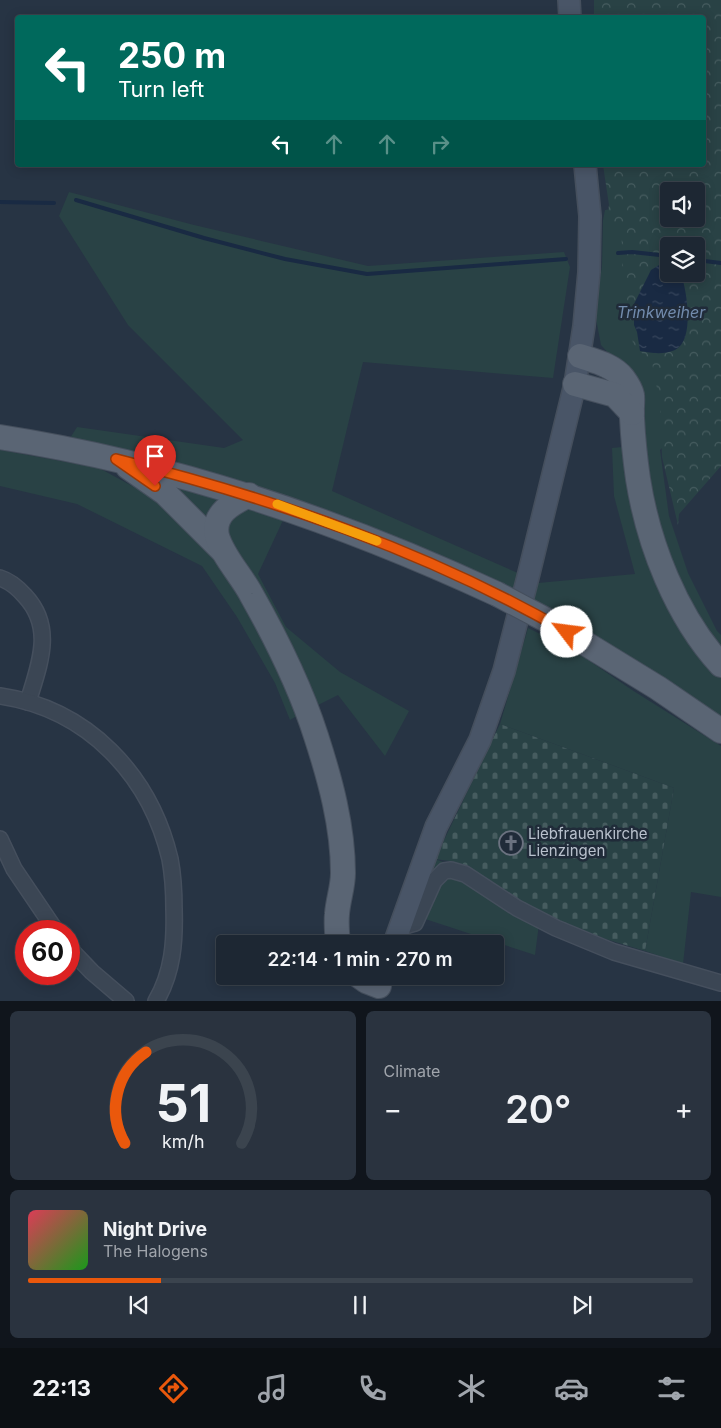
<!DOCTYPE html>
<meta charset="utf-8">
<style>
:root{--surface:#1d2733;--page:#2a333f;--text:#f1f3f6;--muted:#a0a5ac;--line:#3b444e;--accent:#ea580c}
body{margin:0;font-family:Inter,sans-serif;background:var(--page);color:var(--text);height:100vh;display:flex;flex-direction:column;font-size:19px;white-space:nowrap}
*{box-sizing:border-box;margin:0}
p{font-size:16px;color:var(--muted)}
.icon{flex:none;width:28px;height:28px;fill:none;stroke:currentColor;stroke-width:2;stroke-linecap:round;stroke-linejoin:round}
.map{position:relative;height:1001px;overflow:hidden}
.details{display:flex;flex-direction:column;gap:10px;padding:10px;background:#10151c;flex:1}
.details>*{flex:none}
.hud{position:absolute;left:15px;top:15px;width:691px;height:152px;border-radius:5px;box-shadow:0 2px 12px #0003,0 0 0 1px var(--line);background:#00695c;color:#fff;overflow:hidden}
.fabs{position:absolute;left:660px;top:182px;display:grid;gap:10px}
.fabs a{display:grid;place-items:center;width:45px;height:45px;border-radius:5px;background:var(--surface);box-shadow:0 2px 12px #0003,0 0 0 1px var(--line);font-size:25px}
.speed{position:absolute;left:15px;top:920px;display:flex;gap:10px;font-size:25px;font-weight:700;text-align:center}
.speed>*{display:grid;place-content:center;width:65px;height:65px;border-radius:50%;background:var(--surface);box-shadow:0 2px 12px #0003,0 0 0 1px var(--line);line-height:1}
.speed .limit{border:8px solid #d22;background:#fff;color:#111}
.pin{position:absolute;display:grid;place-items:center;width:42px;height:42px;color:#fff;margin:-51px -21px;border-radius:50% 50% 50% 0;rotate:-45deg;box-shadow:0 0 5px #0007}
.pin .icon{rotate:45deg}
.me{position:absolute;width:55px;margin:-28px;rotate:300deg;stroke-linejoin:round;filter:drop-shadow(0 0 4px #0008)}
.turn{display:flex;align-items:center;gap:18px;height:105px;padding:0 20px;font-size:22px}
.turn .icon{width:65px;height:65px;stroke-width:2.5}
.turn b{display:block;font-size:35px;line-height:42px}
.lanes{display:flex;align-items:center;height:48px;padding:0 20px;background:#0003;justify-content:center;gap:25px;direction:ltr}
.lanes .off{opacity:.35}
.big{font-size:38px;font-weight:600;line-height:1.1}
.details .widget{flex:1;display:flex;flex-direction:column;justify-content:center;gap:8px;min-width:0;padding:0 18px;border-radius:8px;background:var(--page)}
.details .dial{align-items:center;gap:0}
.dial svg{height:130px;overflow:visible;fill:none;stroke:var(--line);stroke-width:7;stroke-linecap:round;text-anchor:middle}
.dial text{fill:var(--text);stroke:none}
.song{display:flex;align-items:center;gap:15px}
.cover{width:60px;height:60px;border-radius:8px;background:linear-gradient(135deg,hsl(350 70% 55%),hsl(120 70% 35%))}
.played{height:5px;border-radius:2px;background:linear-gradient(90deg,var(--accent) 20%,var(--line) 20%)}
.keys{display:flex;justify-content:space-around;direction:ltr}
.heat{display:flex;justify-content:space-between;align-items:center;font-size:28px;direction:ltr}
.details .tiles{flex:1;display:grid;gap:10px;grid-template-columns:1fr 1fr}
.widget:last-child{grid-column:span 2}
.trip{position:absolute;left:216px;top:935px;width:288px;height:50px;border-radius:5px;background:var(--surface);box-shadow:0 2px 12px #0003,0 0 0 1px var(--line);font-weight:600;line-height:50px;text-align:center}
.tabs{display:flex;height:80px;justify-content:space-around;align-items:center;background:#0c1014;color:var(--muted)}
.tabs .icon{width:35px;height:35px}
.tabs .active{color:var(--accent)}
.tabs b{font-size:22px;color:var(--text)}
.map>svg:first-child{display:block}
.grass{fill:#294245;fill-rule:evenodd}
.cemetery{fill:url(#cemetery-stones)}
.park{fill:url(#park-crowns);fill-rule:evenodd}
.water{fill:url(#water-ripples)}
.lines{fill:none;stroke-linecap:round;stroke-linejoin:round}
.stream{stroke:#192a43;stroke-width:4}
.street-casing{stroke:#454f5d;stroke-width:18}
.secondary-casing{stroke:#454f5d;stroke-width:24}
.primary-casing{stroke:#454f5d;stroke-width:26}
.street{stroke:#3b4654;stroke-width:15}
.secondary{stroke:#495567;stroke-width:21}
.primary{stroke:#5a6574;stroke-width:24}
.primary-bridge-casing{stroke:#454f5d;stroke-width:26;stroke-linecap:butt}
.primary-bridge{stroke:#5a6574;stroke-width:24}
.route-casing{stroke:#983908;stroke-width:12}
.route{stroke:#ea580c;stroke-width:9}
.slow{stroke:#f59e0b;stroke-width:9}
.labels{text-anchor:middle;stroke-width:5;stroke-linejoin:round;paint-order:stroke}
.poi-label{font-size:15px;fill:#b9c1cd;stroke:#202b39;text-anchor:start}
.water-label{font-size:16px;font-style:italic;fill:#728bad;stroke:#202b39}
</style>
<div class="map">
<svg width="721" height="1001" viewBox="0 0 721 1001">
<defs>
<pattern id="cemetery-stones" width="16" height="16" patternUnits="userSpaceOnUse" patternTransform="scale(1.25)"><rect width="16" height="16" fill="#294245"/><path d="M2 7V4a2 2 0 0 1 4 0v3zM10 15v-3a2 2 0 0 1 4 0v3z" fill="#465c5f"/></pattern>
<pattern id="park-crowns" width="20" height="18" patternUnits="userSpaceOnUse" patternTransform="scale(1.25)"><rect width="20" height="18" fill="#294245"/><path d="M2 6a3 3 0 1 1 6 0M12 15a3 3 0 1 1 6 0" fill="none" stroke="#465c5f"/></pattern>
<pattern id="water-ripples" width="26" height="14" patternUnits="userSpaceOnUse" patternTransform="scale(1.25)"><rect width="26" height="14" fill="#192a43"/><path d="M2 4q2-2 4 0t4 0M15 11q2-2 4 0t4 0" fill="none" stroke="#38475d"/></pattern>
</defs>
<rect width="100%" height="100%" fill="#273444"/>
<g class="grass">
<path d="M721,0V269L672,438L660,450L669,516L688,573L717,631L721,635V656L672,571L618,364L601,345L595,314L602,266L603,220L605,210L648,202L704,165V18ZM669,191H696V219H669ZM669,246H696V274H669Z"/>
<path d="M69,192L194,225L368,266L564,252L570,267L553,378L363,362L332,491L520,574L513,595L67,443L77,427L224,448L243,440L128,325L59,216Z"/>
<path d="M622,447L631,491L714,671L721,677V722L532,603L538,583L635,574L614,496L612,448Z"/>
<path d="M0,450L99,468L158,500L195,534L236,589L300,714L290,720L275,683L237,617L202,566L77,504L0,486Z"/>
<path d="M170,484L221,497L207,517Z"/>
<path d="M250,506L285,516L258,574L286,627L340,672L409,711L385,756L338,695L314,707L229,544L227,519Z"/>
<path d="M528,628L575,651L632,690L721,746V897L691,892L683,964L645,951L674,788L500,724Z"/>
<path d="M435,859L462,869L540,916L535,955L422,918L432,891Z"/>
</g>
<path class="cemetery" d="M500,724L674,788L645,951L576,930L540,916L450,861L435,859Z"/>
<path class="park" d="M594,0H721V466L679,514L678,525L662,457L660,404L652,363L633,344L621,255L622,235L625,229L606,223L609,205L603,165H704V18L594,17ZM669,191H696V219H669ZM669,246H696V274H669Z"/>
<path class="water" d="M664,262H669V274H681C687,291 695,341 675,350C663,355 652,353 640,351L637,332L634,325V304L651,270Z"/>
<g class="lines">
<g class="stream">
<path d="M76,200L204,238L285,259L367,274L566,259"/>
<path d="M0,202L54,203"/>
<path d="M618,253L632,252L669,256"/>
<path d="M696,260L721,263"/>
</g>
<g class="street-casing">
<g id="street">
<path d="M0,578C10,581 18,588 25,596C55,628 39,665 28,702"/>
<path d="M0,696C88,709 150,775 170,859C173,875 174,892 174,909C175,941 173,972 156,1001"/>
<path d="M0,839L14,869L56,931"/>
<path d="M401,924L408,925L415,923L434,881L444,871L451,870L465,874L517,908L556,928L614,952L721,983"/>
<path d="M69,948L92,972L126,1001"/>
</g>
</g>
<g class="secondary-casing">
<g id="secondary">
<path d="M569,0L570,18"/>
<path d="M394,944L436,827L480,740L504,671L529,573L575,384L584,326L589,272L590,216L585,165"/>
</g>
</g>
<g class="primary-casing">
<g id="primary">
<path d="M580,356C594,361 613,365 623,378C626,382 631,390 632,395C633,402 631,411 632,418C633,438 635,458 638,479C648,543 676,616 721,665"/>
<path d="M575,384L615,395L632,413"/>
<path d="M0,437C174,464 338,520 497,594"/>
<path d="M128,467L165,493L222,550"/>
<path d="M249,495C233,503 212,513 217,536C223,557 241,575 251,594C277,640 300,686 316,736C330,779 343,826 343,873C343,887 338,900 337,914C336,924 337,934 338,944"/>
<path d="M552,623L658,688L721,731"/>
<path d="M359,976L366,981L379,986"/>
</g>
</g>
<use href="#street" class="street"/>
<use href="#secondary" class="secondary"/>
<use href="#primary" class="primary"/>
<g class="primary-bridge-casing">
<path id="primary-bridge" d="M497,594L552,623"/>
</g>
<use href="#primary-bridge" class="primary-bridge"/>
</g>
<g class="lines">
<g class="route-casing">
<path id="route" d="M155,486L116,459C272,498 427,551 567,632"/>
</g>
<use href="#route" class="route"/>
<path class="slow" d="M277,504L377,541"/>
</g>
<defs>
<g id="church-ring" transform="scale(1.25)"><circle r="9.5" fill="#202b39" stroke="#6b7280" stroke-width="1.5"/><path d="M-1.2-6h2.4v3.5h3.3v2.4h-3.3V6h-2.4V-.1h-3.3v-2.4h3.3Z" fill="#6b7280"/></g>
</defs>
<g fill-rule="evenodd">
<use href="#church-ring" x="511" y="843"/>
</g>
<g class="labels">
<g class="poi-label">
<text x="528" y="839">Liebfrauenkirche<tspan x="528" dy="17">Lienzingen</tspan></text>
</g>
<g class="water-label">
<text x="661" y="318">Trinkweiher</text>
</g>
</g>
</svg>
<div class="fabs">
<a><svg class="icon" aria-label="sound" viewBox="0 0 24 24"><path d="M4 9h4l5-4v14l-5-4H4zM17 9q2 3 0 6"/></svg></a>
<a><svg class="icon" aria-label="layers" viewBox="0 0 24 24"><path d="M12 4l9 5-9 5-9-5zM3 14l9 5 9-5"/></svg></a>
</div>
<div class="speed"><div class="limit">60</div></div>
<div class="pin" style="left:155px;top:486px;background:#d93025"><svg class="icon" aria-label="arrive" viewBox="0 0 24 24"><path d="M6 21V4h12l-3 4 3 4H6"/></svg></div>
<svg class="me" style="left:567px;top:632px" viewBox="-20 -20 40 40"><circle r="19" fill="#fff"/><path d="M0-13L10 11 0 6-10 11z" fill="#ea580c"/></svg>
<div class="trip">22:14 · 1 min · 270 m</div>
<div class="hud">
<div class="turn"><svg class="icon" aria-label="left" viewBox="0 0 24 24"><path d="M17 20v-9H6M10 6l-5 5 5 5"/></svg><div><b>250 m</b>Turn left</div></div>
<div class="lanes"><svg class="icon" aria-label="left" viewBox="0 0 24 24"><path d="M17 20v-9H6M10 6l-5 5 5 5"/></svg><svg class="icon off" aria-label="ahead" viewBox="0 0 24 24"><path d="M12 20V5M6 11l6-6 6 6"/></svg><svg class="icon off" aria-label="ahead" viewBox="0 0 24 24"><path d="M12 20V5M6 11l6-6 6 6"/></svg><svg class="icon off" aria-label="right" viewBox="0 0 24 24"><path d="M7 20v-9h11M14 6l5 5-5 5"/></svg></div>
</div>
</div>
<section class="details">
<div class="tiles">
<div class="widget dial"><svg viewBox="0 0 100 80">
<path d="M14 69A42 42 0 1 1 86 69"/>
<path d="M14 69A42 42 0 0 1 27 13" stroke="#ea580c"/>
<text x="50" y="56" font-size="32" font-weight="700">51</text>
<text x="50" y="72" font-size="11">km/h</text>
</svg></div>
<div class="widget"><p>Climate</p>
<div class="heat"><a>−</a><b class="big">20°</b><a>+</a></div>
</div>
<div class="widget">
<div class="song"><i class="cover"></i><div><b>Night Drive</b><p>The Halogens</p></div></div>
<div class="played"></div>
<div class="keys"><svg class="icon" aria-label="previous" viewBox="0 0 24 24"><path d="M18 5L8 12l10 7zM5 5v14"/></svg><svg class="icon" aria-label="pause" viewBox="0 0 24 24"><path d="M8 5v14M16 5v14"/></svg><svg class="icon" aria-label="next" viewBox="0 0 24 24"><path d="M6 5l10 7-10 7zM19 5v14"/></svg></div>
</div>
</div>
</section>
<nav class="tabs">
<b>22:13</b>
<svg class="icon active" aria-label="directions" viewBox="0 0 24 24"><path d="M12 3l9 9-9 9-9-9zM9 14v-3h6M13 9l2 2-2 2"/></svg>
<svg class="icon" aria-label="music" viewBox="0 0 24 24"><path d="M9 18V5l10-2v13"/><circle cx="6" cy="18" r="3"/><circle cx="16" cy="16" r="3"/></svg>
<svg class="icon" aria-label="phone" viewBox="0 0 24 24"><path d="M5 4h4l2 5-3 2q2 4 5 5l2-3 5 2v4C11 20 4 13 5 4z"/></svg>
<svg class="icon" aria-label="climate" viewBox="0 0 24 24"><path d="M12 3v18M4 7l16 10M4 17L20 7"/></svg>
<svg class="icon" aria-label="car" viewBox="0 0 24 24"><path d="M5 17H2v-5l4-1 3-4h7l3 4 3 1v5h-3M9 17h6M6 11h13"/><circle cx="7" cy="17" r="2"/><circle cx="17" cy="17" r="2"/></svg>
<svg class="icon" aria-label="filters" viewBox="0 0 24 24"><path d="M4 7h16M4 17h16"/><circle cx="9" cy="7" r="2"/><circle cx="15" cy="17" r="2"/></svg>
</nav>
